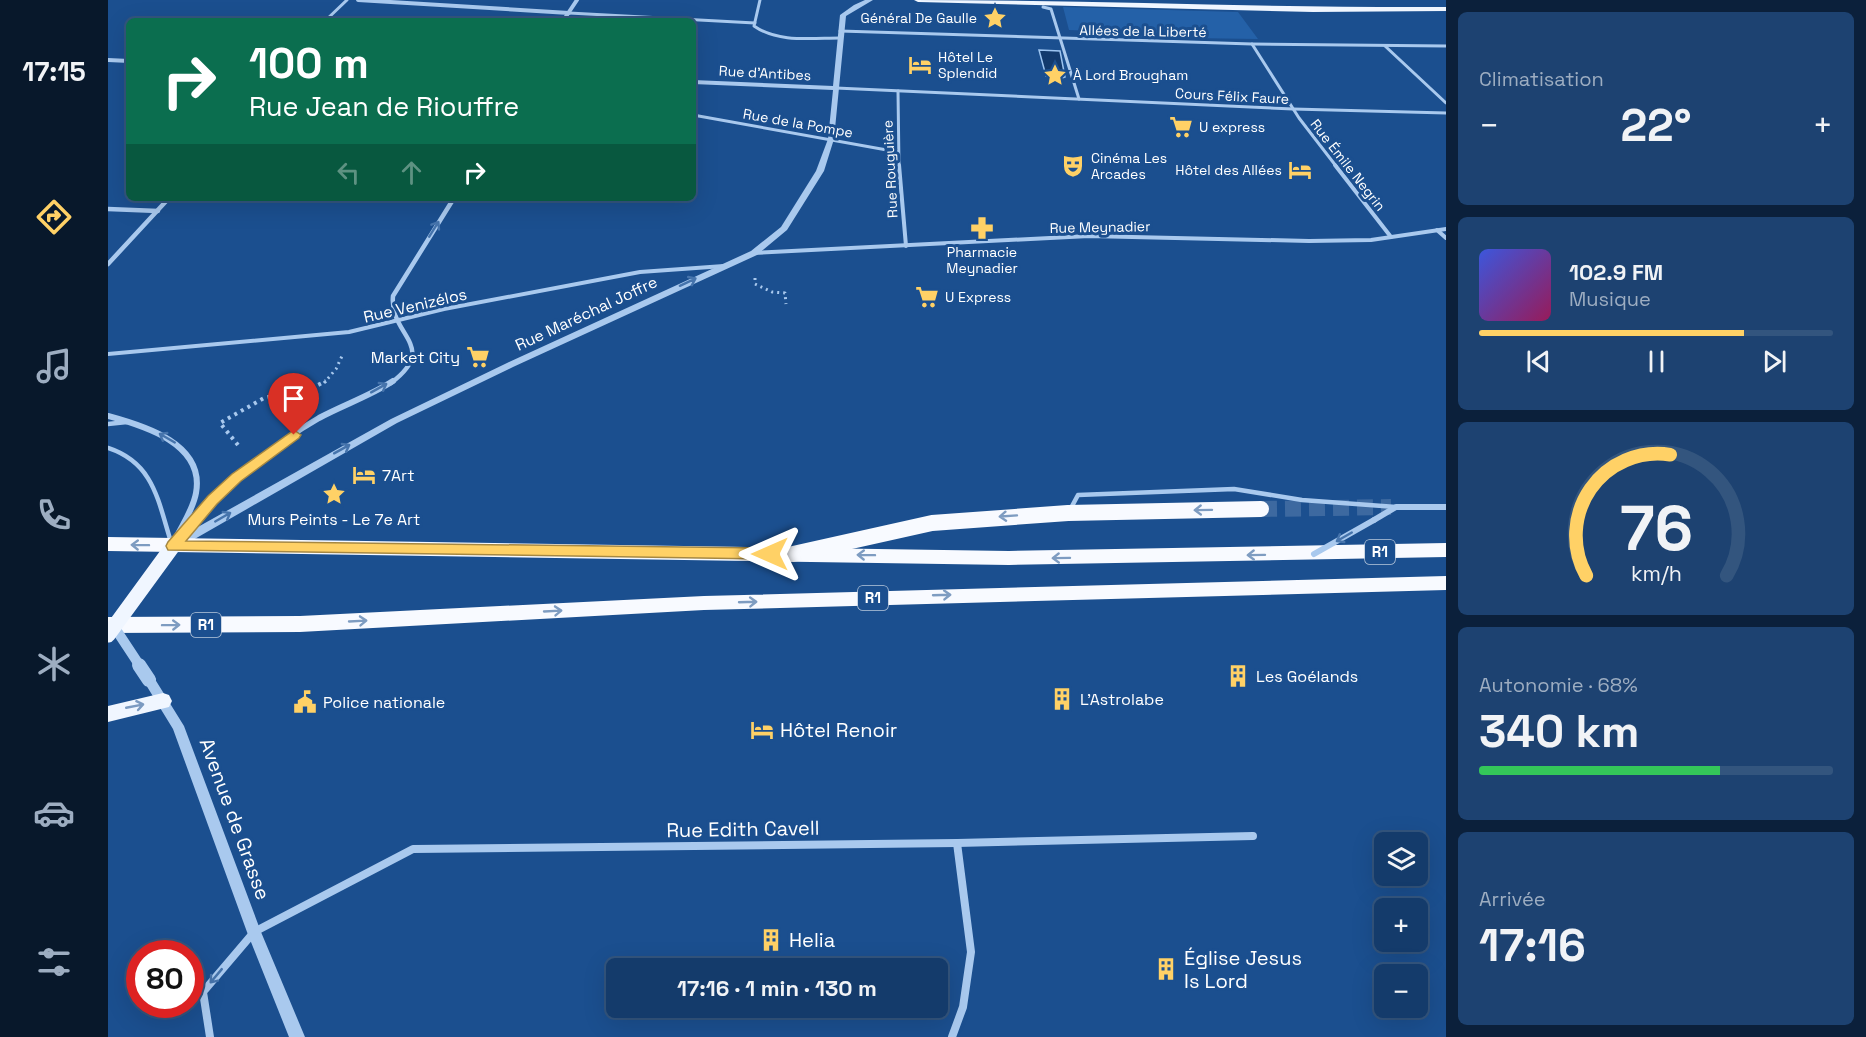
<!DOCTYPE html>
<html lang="fr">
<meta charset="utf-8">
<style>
:root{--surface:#143b6b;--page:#1d4271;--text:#f1f3f6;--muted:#9dadc1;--line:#33557e;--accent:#ffd166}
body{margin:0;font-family:"Space Grotesk",sans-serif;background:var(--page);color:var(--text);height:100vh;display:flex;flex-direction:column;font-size:22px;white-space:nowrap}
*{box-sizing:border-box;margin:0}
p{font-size:20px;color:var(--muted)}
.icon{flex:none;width:33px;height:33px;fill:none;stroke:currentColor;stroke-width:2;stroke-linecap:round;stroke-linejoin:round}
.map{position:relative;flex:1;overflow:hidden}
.sheet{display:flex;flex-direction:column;gap:12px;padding:12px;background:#0b203b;width:420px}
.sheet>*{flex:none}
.guide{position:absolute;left:18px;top:18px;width:570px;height:183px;border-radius:9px;box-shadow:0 6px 24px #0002,0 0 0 2px var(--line);background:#0b6e4f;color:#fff;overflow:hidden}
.tools{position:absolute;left:1266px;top:832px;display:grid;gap:12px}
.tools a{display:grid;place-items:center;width:54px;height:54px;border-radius:9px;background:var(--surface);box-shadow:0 6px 24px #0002,0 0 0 2px var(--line);font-size:30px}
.speed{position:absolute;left:18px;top:940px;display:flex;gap:12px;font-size:30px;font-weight:700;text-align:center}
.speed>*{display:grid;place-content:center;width:78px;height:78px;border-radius:50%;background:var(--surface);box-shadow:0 6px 24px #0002,0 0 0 2px var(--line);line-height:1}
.speed .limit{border:9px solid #d22;background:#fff;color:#111}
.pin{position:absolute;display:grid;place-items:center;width:51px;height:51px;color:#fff;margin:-62px -26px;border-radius:50% 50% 50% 0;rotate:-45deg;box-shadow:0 0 6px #0007}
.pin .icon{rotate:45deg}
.me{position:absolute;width:66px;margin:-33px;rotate:270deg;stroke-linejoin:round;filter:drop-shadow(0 0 4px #0008)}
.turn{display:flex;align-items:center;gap:21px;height:126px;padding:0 24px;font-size:27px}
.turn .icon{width:78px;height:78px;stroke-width:2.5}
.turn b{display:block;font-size:42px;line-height:51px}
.lanes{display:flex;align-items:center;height:57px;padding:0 24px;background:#0003;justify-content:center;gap:30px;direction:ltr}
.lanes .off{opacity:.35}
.big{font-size:45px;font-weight:700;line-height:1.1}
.sheet .tile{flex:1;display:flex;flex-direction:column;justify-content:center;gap:9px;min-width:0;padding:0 21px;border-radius:9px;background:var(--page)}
.sheet .dial{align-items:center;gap:0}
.dial svg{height:156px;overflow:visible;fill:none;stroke:var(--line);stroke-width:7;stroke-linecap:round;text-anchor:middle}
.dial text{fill:var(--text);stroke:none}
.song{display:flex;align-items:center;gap:18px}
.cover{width:72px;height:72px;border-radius:9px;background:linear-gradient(135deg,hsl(230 70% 55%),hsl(330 70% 35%))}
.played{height:6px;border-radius:3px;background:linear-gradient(90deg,var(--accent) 75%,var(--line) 75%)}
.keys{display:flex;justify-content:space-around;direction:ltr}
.heat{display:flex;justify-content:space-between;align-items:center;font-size:33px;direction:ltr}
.charge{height:9px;border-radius:4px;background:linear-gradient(90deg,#34c759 68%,var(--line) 0)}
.trip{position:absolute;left:498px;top:958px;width:342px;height:60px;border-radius:9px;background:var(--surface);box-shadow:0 6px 24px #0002,0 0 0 2px var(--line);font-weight:700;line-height:60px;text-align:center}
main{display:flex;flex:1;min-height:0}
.tabs{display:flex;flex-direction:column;width:108px;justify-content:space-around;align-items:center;background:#08182b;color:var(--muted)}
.tabs .icon{width:42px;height:42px}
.tabs .on{color:var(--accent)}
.tabs b{font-size:27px;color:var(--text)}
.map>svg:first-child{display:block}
.green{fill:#2461a8}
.water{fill:#123a6d;stroke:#9cc4f0;stroke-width:1.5}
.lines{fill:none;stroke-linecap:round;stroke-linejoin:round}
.trunk-tunnel{stroke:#3d69a0;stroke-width:16;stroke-dasharray:16 8;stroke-linecap:butt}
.path-far1{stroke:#a9c9ee;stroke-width:3;stroke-dasharray:2 4;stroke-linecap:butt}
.path{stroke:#a9c9ee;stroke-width:4;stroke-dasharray:3 4.5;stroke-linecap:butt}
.service{stroke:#a9c9ee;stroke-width:4.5}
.pedestrian-far1{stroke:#a9c9ee;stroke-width:3}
.pedestrian{stroke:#a9c9ee;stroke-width:4}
.minor-far3{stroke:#a9c9ee;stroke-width:4}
.minor-far2{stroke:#a9c9ee;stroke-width:4.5}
.minor-far1{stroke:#a9c9ee;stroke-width:6}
.minor{stroke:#a9c9ee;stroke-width:8}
.tertiary{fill:#a9c9ee;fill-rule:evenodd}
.primary{fill:#f0f6ff;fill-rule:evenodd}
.trunk{fill:#f8faff;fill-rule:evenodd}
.minor-bridge{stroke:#a9c9ee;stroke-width:6}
.tertiary-bridge-far1{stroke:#a9c9ee;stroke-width:10}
.tertiary-bridge{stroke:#a9c9ee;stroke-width:14}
.primary-bridge{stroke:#f0f6ff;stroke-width:15}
.trunk-bridge{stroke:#f8faff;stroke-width:16}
.oneway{stroke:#4674ac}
.oneway2{stroke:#7e9cc1}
.oneway3{stroke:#7b9ac1}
.route{fill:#ffd166;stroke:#a68842;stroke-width:1.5}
.labels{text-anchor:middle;stroke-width:6;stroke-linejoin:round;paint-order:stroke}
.far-poi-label{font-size:14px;fill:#fff;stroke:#1b4f8f;text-anchor:start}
.far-street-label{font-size:14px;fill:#fff;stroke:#1b4f8f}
.shield{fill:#1b4f8f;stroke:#bbcadd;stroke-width:1.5}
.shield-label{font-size:15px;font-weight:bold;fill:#fff}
.street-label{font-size:16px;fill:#fff;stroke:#1b4f8f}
.poi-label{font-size:16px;fill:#fff;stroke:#1b4f8f;text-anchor:start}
.near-poi-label{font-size:20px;fill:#fff;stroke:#1b4f8f;text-anchor:start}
.near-street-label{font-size:20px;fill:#fff;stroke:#1b4f8f}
</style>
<main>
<nav class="tabs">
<b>17:15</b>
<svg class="icon on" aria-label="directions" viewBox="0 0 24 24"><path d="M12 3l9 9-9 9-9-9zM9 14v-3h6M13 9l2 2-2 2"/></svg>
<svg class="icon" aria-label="music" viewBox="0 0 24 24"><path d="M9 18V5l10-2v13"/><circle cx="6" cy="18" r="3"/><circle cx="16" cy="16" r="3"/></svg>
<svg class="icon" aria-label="phone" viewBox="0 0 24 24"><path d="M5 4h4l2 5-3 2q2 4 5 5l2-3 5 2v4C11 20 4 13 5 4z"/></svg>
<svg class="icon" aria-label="climate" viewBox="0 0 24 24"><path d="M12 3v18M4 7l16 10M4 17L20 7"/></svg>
<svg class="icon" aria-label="car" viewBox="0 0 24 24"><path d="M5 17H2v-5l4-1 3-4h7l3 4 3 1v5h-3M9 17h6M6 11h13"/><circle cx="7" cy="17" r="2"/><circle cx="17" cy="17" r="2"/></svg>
<svg class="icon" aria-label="filters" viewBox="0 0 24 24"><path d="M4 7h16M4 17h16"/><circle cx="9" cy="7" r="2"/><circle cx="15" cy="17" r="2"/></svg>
</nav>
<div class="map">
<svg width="1338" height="1037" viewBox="0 0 1338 1037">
<rect width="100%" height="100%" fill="#1b4f8f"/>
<path class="green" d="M955,7L1130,12L1150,39L1016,37L1014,32L961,30Z"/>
<path class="water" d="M931,50L952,51L957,77L948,80L938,76Z"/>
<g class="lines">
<path class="trunk-tunnel" d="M1153,509L1283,507"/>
<g class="path-far1">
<path d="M647,278V284L664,292L677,293L678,304"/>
<path d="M216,383L228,369L234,356"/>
</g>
<path class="path" d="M130,445L112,423L156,398L206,387L218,381"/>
<g class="service">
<path d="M0,424L19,422"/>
<path d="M0,448C46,463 50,501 63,542"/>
<path d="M963,508L970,495L1126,489L1194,500L1288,507"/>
</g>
<g class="pedestrian-far1">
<path d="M652,0L646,26C670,43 704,38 732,38"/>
<path d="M935,7L943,9L971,99"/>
<path d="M461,13L647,23"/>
<path d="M217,21L239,0"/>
<path d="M732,31L1144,44L1338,46"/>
<path d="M1144,44L1191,118L1228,166"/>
<path d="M1277,46L1338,103"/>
<path d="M728,88L1185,109L1338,113"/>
<path d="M790,91L791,166"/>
<path d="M585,115L790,152"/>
</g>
<g class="pedestrian">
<path d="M791,165L798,246"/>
<path d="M1227,165L1283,237"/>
<path d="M1329,230L1338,238"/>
<path d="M646,253L981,236L1201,241L1263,240L1338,229"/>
<path d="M0,354L241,332L336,309L532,272L616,266"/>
</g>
<g class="minor-far3">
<path d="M250,0L461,13"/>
<path d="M455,21L469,0"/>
</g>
<g class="minor-far2">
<path d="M0,209L50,211"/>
<path d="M0,264L61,198"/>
<path d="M283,383C332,346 281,336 285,296L346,198"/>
</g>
<g class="minor-far1">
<path d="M0,416C37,426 97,444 88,493C85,510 74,525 67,540"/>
<path d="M1266,520L1288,507H1338"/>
<path d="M69,541C110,493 155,450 211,418C235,405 262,396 285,381"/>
</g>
<g class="minor">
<path d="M102,1037L95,992L146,932L305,849L849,843L1145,836"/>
<path d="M844,1037L855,1007L863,952L849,843"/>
</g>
<g class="tertiary">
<path d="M757,0H765L738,16L726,139L716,171L679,230L649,255L405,367L289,423L71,548H63L62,545L63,542L283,419L399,363L643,251L673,227L708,171L720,139L725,90L585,84V80L725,86L732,15L746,5Z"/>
<path d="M0,58L21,59V63L0,62Z"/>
<path d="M41,675L45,676L76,726L153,932L197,1037H181L139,932L65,729L35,680L37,676Z"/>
</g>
<g class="primary">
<path d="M806,0C984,0 1161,8 1338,7V11L1205,12L810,2Z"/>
<path d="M55,693L61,695L64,701L61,707L0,722V706Z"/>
</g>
<g class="trunk">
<path d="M0,537L901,551L1338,543V557L901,565L0,551Z"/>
<path d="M1338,576V590L596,610L192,632L0,633V617L192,616L596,596Z"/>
</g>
<path class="minor-bridge" d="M1206,554L1266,520"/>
<path class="tertiary-bridge-far1" d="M5,625L32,666"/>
<path class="tertiary-bridge" d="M31,665L41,680"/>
<path class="primary-bridge" d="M0,635L65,546"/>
<path class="trunk-bridge" d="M685,554L824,523L960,513L1153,509"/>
</g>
<defs><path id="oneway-shaft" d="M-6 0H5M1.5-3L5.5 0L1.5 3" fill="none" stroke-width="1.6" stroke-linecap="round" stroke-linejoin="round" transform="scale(1.5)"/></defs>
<g class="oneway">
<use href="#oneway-shaft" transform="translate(326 229) rotate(-58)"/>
<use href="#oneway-shaft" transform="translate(580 282) rotate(-25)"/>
<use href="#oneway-shaft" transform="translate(271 388) rotate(-29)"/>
<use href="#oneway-shaft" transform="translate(59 438) rotate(-150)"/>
<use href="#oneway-shaft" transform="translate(234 449) rotate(-29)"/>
<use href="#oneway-shaft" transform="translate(115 517) rotate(-30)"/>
<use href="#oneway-shaft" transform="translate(1236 537) rotate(150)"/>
<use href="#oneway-shaft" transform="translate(108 976) rotate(130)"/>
</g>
<g class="oneway2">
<use href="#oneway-shaft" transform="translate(1095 510) rotate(179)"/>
<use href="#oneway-shaft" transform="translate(900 516) rotate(176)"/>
<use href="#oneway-shaft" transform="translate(32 545) rotate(-179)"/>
<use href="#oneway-shaft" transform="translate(758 555) rotate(-179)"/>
<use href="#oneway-shaft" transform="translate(1148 555) rotate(179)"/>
<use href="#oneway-shaft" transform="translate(953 558) rotate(179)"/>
<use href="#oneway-shaft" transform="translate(834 595) rotate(-2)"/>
<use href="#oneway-shaft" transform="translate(640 602) rotate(-2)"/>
<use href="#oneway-shaft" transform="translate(445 611) rotate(-3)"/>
<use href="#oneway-shaft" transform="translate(250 621) rotate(-3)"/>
<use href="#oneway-shaft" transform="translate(63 625) rotate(-1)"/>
</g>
<use class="oneway3" href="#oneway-shaft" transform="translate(27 706) rotate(-11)"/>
<path class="route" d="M186,430L193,435L191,438L133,481L109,504L78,541L662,548L667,549L669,554L667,558L662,559L60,550L58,546L60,542L100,496L124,474Z"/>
<defs>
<g id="sight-bare" transform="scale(1.8)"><path d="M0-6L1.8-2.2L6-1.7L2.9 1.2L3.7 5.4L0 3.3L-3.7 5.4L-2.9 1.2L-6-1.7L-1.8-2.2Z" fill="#ffd166" stroke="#1b4f8f" stroke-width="2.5" paint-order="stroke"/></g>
<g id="hotel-bare" transform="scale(1.8)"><path d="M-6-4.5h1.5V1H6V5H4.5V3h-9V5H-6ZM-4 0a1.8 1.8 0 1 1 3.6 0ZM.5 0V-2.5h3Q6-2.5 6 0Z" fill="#ffd166" stroke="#1b4f8f" stroke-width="2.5" paint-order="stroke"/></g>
<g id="supermarket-bare" transform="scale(1.8)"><path d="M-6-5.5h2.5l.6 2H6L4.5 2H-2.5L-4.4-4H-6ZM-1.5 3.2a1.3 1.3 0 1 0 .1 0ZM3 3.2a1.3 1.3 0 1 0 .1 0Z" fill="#ffd166" stroke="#1b4f8f" stroke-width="2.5" paint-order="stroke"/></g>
<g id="theatre-bare" transform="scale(1.8)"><path d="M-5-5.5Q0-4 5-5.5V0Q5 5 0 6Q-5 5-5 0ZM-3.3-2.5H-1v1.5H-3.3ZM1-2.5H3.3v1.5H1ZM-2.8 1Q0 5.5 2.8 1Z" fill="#ffd166" stroke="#1b4f8f" stroke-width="2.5" paint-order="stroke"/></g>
<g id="pharmacy-bare" transform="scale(1.8)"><path d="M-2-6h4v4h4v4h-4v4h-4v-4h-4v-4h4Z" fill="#ffd166" stroke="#1b4f8f" stroke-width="2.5" paint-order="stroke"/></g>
<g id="building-bare" transform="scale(1.8)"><path d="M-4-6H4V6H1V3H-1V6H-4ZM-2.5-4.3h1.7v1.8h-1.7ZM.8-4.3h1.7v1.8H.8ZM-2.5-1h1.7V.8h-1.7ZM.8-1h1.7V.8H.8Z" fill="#ffd166" stroke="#1b4f8f" stroke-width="2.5" paint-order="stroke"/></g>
<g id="civic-bare" transform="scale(1.8)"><path d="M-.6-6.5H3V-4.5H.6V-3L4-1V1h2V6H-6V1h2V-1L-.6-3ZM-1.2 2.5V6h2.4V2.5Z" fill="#ffd166" stroke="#1b4f8f" stroke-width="2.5" paint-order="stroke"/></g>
</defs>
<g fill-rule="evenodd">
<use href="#sight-bare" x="887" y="18"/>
<use href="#hotel-bare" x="812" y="65"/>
<use href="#sight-bare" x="947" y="75"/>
<use href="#supermarket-bare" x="1073" y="127"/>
<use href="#theatre-bare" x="965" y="166"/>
<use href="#hotel-bare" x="1192" y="170"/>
<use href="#pharmacy-bare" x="874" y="228"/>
<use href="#supermarket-bare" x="819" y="297"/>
<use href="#supermarket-bare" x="370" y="357"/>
<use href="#hotel-bare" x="256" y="475"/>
<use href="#sight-bare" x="226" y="494"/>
<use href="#building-bare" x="1130" y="676"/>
<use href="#building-bare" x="954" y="699"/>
<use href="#civic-bare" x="197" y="702"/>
<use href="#hotel-bare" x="654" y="730"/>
<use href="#building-bare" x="663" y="940"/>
<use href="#building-bare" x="1058" y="969"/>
</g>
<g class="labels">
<g class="far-poi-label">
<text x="869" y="23" text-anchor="end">Général De Gaulle</text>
<text x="830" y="62">Hôtel Le<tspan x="830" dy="16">Splendid</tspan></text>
<text x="965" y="80">À Lord Brougham</text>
<text x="1091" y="132">U express</text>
<text x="983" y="163">Cinéma Les<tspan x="983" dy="16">Arcades</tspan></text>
<text x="1174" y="175" text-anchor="end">Hôtel des Allées</text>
<text x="874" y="257" text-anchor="middle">Pharmacie<tspan x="874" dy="16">Meynadier</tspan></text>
<text x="837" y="302">U Express</text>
</g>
<g class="far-street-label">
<text transform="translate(1035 31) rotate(1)" y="5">Allées de la Liberté</text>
<text transform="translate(657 73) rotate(3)" y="5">Rue d'Antibes</text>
<text transform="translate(1124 96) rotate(3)" y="5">Cours Félix Faure</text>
<text transform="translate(690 123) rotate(10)" y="5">Rue de la Pompe</text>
<text transform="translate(1240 165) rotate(52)" y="5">Rue Émile Negrin</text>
<text transform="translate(782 169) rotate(-93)" y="5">Rue Rouguière</text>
<text transform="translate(992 227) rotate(-1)" y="5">Rue Meynadier</text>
</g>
<g class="shield">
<rect x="1257" y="540" width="30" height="24" rx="4.5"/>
<rect x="750" y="586" width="30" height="24" rx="4.5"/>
<rect x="83" y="613" width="30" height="24" rx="4.5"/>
</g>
<g class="shield-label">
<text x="1272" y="557">R1</text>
<text x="765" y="603">R1</text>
<text x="98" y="630">R1</text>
</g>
<g class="street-label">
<text transform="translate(307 305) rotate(-13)" y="6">Rue Venizélos</text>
<text transform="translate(478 313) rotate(-25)" y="6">Rue Maréchal Joffre</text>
</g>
<g class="poi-label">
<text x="352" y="363" text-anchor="end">Market City</text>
<text x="274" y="481">7Art</text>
<text x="226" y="525" text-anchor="middle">Murs Peints - Le 7e Art</text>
<text x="1148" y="682">Les Goélands</text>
<text x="972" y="705">L'Astrolabe</text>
<text x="215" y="708">Police nationale</text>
</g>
<g class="near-poi-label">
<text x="672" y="737">Hôtel Renoir</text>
<text x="681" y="947">Helia</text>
<text x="1076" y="965">Église Jesus<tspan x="1076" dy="23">Is Lord</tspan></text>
</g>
<g class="near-street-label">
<text transform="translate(127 819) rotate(70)" y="7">Avenue de Grasse</text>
<text transform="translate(635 829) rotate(-1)" y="7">Rue Edith Cavell</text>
</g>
</g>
</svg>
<div class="tools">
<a><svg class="icon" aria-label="layers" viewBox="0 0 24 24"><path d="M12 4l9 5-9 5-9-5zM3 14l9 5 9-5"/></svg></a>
<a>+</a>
<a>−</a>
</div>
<div class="speed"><div class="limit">80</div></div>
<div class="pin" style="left:186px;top:435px;background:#d93025"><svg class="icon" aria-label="arrive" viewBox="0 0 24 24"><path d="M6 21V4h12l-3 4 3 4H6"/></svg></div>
<svg class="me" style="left:662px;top:554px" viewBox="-20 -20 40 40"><path d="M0-17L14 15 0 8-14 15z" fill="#ffd166" stroke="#fff" stroke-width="4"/></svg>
<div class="trip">17:16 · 1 min · 130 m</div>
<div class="guide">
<div class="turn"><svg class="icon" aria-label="right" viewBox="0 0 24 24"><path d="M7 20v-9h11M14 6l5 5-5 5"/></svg><div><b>100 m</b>Rue Jean de Riouffre</div></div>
<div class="lanes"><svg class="icon off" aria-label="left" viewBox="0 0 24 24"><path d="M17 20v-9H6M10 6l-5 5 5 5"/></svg><svg class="icon off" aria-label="ahead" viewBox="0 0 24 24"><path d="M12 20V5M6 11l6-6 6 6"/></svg><svg class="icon" aria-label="right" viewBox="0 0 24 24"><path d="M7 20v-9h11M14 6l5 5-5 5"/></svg></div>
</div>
</div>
<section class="sheet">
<div class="tile"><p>Climatisation</p>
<div class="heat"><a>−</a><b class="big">22°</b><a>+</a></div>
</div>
<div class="tile">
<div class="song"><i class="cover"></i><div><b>102.9 FM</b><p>Musique</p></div></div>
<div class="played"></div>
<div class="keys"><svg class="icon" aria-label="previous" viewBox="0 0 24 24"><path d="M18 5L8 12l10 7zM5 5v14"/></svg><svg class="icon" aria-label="pause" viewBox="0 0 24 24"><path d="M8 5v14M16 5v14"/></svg><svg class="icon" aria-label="next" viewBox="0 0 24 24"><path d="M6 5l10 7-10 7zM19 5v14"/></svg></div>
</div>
<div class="tile dial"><svg viewBox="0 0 100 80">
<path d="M14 69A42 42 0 1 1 86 69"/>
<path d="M14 69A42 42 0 0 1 57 7" stroke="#ffd166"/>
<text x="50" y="56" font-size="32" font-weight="700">76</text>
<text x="50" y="72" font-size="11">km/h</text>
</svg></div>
<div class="tile"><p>Autonomie · 68%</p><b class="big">340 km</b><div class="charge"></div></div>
<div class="tile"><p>Arrivée</p><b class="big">17:16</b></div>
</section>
</main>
